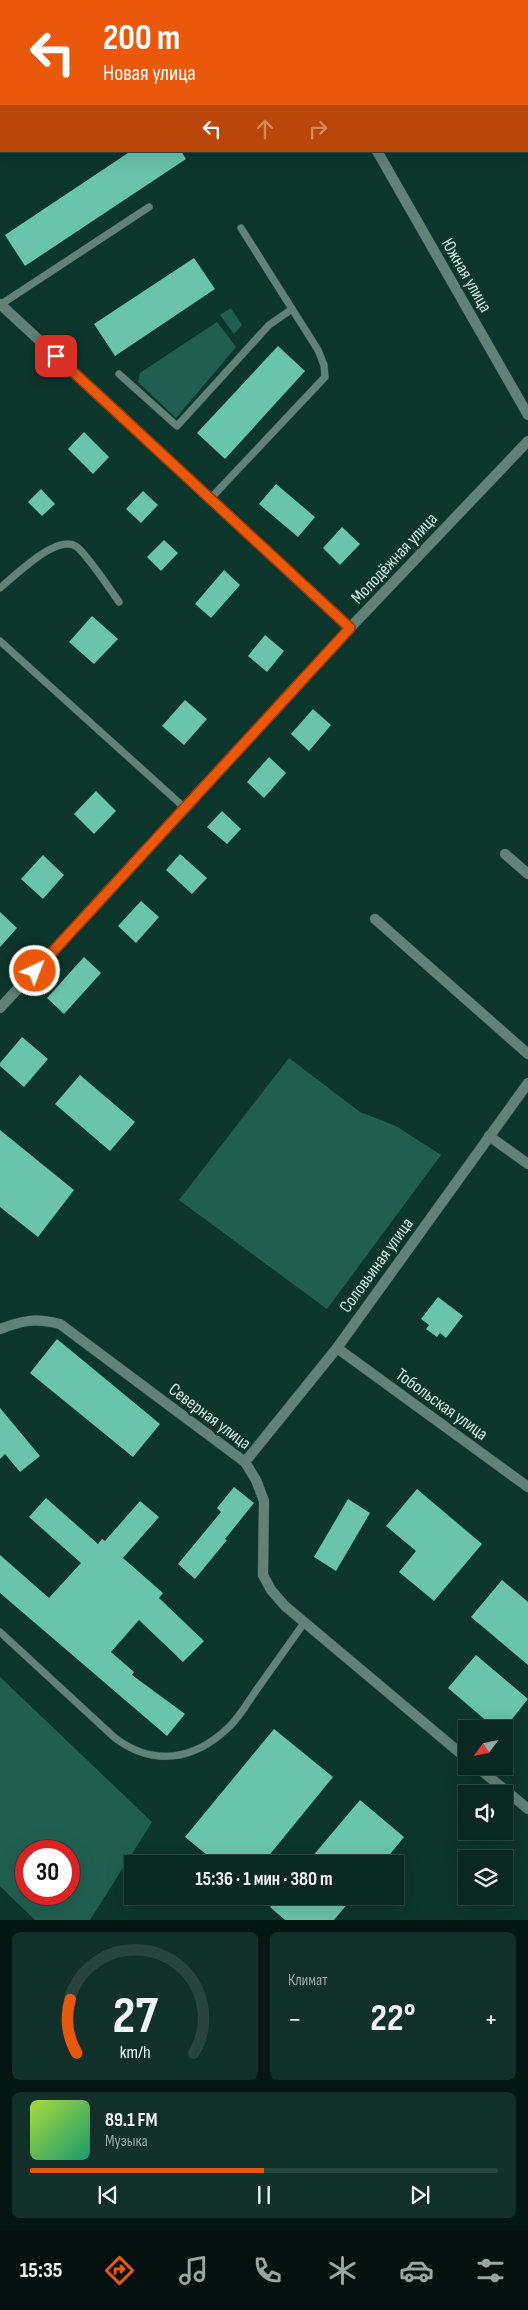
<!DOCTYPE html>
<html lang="ru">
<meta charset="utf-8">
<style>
:root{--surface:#082821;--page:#11302a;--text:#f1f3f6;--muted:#98a6a5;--line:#29443f;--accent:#ea580c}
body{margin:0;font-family:"Sofia Sans Condensed",sans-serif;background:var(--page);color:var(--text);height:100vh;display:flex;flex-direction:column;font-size:19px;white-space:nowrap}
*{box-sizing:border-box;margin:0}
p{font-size:16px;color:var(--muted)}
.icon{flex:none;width:28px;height:28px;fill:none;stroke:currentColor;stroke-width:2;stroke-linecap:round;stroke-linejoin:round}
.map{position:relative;height:1920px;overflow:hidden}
.panel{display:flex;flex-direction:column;gap:12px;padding:12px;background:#041612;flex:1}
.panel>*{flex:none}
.hud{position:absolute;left:0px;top:0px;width:529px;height:152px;box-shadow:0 5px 20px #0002,0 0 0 1px var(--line);background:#ea580c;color:#fff;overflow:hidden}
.needle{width:32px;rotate:237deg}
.fabs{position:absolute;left:458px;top:1720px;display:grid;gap:10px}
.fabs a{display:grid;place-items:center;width:55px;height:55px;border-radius:0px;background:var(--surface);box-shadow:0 5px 20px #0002,0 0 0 1px var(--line);font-size:25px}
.speed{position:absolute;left:15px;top:1840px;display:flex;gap:10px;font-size:25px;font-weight:700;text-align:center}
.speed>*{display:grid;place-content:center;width:65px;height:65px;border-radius:50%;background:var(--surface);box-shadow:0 5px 20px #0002,0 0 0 1px var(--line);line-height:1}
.speed .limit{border:8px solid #d22;background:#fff;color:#111}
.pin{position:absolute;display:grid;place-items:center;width:42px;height:42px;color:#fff;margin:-21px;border-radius:10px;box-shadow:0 2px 8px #0006}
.me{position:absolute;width:55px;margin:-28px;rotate:43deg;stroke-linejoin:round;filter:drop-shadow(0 0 4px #0008)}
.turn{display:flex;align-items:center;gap:18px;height:105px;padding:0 20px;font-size:22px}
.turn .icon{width:65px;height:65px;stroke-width:2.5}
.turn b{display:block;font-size:35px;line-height:42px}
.lanes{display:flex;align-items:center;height:48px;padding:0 20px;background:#0003;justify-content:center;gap:25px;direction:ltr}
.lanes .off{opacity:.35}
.big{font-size:38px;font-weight:700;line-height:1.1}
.panel .tile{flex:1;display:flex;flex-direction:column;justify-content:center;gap:8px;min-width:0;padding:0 18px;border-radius:8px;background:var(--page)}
.panel .dial{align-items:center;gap:0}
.dial svg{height:130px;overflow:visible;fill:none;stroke:var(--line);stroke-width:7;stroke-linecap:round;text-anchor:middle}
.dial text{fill:var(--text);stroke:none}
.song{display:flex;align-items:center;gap:15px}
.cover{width:60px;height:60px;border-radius:8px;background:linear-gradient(135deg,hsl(80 70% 55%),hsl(160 70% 35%))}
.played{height:5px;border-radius:2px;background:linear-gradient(90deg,var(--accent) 50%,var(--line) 50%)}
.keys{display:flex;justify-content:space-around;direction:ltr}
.heat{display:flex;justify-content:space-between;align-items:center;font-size:28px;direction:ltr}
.panel .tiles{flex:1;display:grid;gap:12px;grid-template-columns:1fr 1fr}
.tile:last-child{grid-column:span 2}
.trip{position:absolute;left:124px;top:1855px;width:280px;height:50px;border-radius:0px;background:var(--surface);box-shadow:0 5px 20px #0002,0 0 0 1px var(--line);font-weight:700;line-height:50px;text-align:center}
.tab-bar{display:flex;height:80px;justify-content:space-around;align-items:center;background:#03100d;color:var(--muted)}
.tab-bar .icon{width:35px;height:35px}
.tab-bar .selected{color:var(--accent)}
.tab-bar b{font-size:22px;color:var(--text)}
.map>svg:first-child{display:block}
.green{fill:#205f50;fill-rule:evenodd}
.building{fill:#6ac3ab}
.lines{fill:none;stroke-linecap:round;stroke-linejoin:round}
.service-casing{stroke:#2b5349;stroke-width:8}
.minor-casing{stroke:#2b5349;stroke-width:11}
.service{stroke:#608277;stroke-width:7}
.minor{stroke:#608277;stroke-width:10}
.route-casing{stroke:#983908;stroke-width:12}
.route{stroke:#ea580c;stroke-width:9}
.labels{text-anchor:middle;stroke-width:5;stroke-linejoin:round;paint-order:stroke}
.street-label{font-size:18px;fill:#d4e9e2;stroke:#0b362c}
</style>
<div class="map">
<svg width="528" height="1920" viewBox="0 0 528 1920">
<rect width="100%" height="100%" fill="#0b362c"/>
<g class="green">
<path d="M231,308L242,325L234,334L220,315Z"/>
<path d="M217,322L236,347L176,418L138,382L140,373Z"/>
<path d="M289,1058L360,1112L396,1126L441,1155L327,1309L179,1200Z"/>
<path d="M0,1677L152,1822L90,1920H35L0,1886ZM26,1851H69V1894H26Z"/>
</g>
<g class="building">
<path d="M131,151H181L186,159L25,266L5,235Z"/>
<path d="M194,258L215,289L115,356L94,324Z"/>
<path d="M278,346L305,371L225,459L197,433Z"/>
<path d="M84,432L109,457L93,474L68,449Z"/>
<path d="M276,484L315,517L298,537L259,504Z"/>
<path d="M41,489L55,504L42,516L28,502Z"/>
<path d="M143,491L158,505L141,523L126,509Z"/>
<path d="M342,527L360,544L340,565L323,548Z"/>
<path d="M164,540L178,553L161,571L147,557Z"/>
<path d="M224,570L240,585L211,618L195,604Z"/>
<path d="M92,616L118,639L94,664L69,642Z"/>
<path d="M265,635L284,651L267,672L248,656Z"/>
<path d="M185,700L207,719L184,745L162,726Z"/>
<path d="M313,709L331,725L309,751L291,734Z"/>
<path d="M269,757L286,773L264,798L247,782Z"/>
<path d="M96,791L116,811L94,834L74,814Z"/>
<path d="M222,811L241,829L227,844L207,827Z"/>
<path d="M180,854L207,878L192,894L166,870Z"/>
<path d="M43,855L64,875L43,899L21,879Z"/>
<path d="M141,901L159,917L136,943L118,926Z"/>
<path d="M0,912L17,928L0,947Z"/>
<path d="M84,957L101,973L64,1014L47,998Z"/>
<path d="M22,1037L48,1059L24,1087L0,1066V1063Z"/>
<path d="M80,1075L135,1122L110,1151L55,1104Z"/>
<path d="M0,1130L74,1190L38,1237L0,1207Z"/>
<path d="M438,1297L463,1316L446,1338L440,1333L437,1337L426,1329L429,1325L421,1319Z"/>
<path d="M57,1339L160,1424L133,1457L30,1373Z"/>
<path d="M0,1408L40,1456L20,1472L5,1454L0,1459Z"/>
<path d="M234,1487L254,1503L225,1539L227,1540L195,1579L178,1564L221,1512L217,1508Z"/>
<path d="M417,1489L482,1544L434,1601L399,1572L416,1551L386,1526Z"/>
<path d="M46,1498L98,1544L102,1539L105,1541L140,1501L159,1517L123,1558L163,1593L159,1598L204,1641L183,1662L139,1620L111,1652L134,1672L132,1675L185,1714L167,1736L0,1593V1555L49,1598L81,1563L29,1517Z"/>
<path d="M348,1499L370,1513L336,1571L314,1557Z"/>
<path d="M502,1580L528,1602V1665L471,1617Z"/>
<path d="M476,1655L528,1699L504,1729H496L448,1688Z"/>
<path d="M274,1729L333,1777L262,1864H218L185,1837Z"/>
<path d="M360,1800L404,1837L382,1864H306Z"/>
<path d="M279,1896H354L334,1920H285L270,1907Z"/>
</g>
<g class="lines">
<g class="service-casing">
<g id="service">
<path d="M73,0L74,1"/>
<path d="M0,305L149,207"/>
<path d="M119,374L177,426L269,325L292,309"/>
<path d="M211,498L325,377L324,365L318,350L241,228"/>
<path d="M0,588C15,576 58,532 77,547C89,557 109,588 119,602"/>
<path d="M0,641L186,809"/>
<path d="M0,1632L115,1738C154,1767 194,1760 228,1728C241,1716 250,1698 260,1685C275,1664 290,1643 304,1623"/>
</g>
</g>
<g class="minor-casing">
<g id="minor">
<path d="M285,0L287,1"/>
<path d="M230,1L239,0"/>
<path d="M309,1L312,0"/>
<path d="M377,151L528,415"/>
<path d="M0,304L350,628"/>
<path d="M505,854L528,874"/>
<path d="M375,919L528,1054"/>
<path d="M0,1008L350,628L528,441"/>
<path d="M489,1136L528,1164"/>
<path d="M0,1329C24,1320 35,1318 60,1324L245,1462L256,1480L264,1501L263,1575L271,1590L285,1606L466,1758"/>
<path d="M337,1348L528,1487"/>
<path d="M245,1462L337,1348L528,1083"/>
<path d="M476,1766L528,1809"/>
</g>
</g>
<use href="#service" class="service"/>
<use href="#minor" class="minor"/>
</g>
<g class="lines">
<g class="route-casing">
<path id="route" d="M35,971L350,628L56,356"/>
</g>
<use href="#route" class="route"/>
</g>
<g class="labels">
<g class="street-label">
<text transform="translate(467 275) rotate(60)" y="6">Южная улица</text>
<text transform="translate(394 558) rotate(-47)" y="6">Молодёжная улица</text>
<text transform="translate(376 1265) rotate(-54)" y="6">Соловьиная улица</text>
<text transform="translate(442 1404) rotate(36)" y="6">Тобольская улица</text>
<text transform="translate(210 1416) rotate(37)" y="6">Северная улица</text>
</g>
</g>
</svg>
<div class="fabs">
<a><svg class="needle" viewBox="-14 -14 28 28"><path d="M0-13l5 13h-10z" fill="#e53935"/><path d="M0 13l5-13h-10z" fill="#98a6a5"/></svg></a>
<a><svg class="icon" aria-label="sound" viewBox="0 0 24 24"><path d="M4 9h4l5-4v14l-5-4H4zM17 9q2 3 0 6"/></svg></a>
<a><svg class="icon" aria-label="layers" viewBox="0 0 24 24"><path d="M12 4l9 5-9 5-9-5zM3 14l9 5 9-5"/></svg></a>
</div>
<div class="speed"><div class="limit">30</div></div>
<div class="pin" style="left:56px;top:356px;background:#d93025"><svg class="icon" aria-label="arrive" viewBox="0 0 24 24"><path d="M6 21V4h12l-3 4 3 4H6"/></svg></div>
<svg class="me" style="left:35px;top:971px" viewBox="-20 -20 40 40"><circle r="17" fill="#ea580c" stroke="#fff" stroke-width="3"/><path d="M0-11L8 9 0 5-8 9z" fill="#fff"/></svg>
<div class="trip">15:36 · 1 мин · 380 m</div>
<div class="hud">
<div class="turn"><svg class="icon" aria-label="left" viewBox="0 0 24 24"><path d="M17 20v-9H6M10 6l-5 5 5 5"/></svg><div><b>200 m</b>Новая улица</div></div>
<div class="lanes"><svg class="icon" aria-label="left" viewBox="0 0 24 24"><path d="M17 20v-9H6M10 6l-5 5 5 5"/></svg><svg class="icon off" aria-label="ahead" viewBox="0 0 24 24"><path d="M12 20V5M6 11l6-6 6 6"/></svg><svg class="icon off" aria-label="right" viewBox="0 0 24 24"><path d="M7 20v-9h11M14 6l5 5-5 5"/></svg></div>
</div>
</div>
<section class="panel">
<div class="tiles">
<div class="tile dial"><svg viewBox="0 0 100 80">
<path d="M14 69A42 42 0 1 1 86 69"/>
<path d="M14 69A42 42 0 0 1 10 36" stroke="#ea580c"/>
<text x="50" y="56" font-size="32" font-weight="700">27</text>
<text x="50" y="72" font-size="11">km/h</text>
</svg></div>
<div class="tile"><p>Климат</p>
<div class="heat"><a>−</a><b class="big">22°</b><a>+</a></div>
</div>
<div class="tile">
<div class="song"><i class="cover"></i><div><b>89.1 FM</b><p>Музыка</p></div></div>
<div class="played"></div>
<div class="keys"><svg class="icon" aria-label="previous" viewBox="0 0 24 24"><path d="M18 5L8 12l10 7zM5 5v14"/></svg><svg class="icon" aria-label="pause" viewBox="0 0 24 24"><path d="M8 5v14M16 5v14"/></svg><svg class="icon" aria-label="next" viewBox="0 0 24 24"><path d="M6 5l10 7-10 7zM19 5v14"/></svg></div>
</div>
</div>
</section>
<nav class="tab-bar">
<b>15:35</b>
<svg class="icon selected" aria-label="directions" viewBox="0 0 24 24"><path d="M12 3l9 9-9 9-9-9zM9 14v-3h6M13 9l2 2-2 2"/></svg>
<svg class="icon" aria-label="music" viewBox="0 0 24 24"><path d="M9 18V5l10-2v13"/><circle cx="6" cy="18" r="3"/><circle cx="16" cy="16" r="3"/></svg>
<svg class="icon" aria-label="phone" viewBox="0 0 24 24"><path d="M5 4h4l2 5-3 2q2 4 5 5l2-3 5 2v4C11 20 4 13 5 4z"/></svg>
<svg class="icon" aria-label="climate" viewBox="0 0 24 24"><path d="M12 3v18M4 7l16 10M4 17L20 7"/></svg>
<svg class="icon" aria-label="car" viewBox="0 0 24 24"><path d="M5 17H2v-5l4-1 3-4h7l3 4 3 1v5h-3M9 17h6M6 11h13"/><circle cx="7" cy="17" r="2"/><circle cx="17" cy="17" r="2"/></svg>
<svg class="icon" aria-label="filters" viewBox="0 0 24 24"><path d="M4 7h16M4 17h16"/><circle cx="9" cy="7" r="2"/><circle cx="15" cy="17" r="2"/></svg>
</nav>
